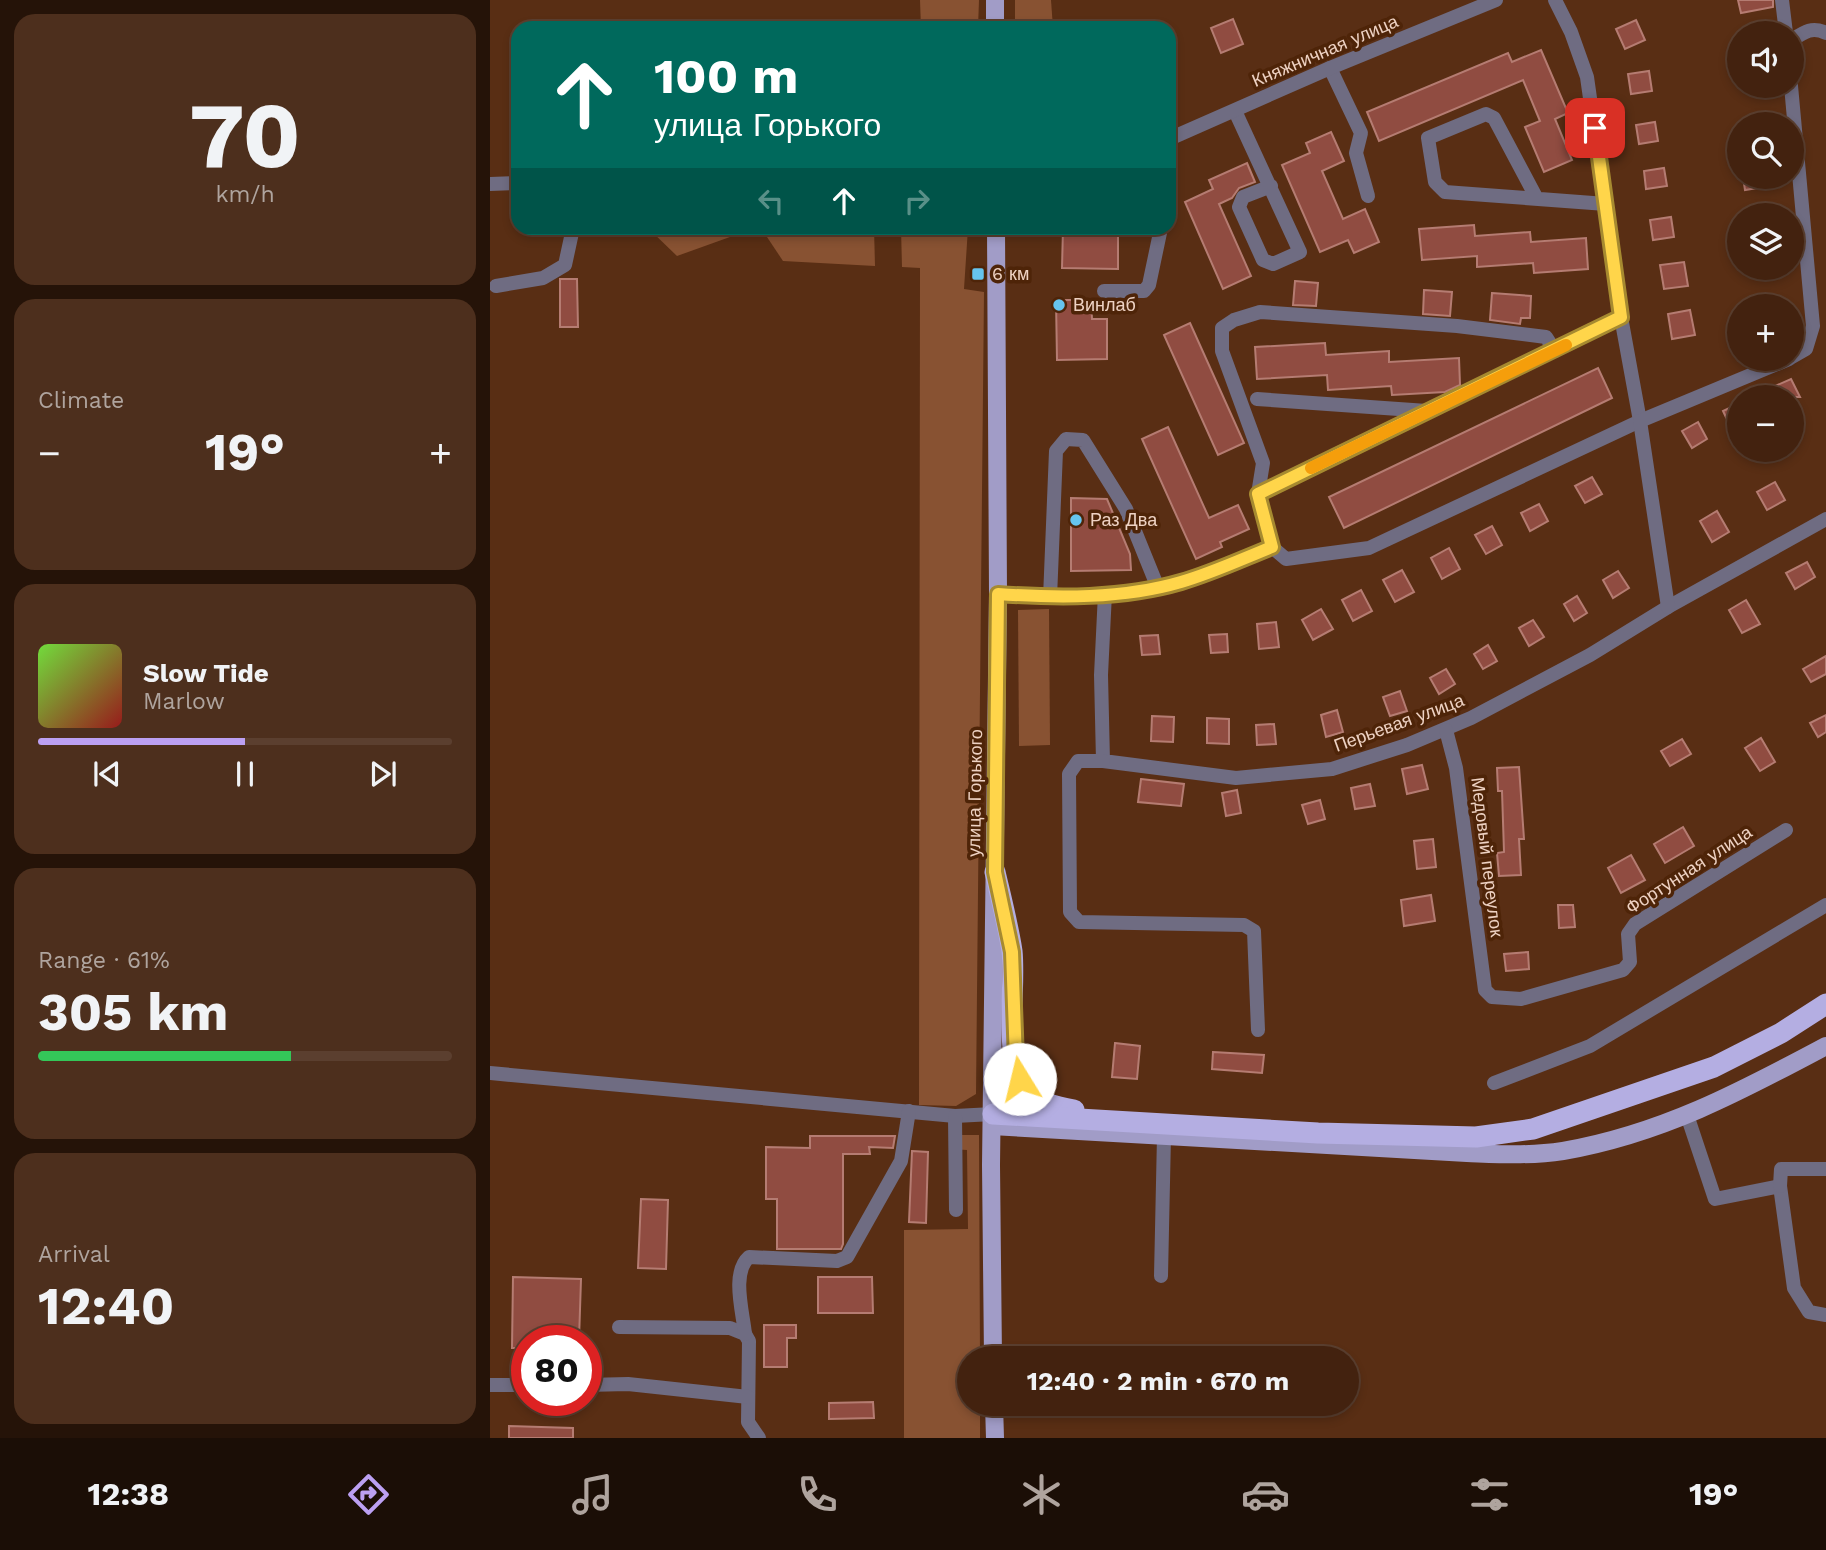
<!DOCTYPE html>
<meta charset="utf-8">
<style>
:root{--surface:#43220f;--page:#4d2f1d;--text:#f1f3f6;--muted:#afa49e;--line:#5b3f2f;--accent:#bca0f2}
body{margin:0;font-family:"Work Sans",sans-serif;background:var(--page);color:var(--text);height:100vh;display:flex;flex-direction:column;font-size:26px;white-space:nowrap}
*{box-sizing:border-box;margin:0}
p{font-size:23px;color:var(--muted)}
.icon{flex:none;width:38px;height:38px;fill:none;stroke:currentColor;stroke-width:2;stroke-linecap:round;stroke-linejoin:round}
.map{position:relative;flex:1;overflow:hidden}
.side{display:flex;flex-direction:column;gap:14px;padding:14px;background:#251308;width:490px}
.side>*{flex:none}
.guide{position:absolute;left:21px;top:21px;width:665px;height:214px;border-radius:21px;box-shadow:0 4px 10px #0003,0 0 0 2px var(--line);background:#00695c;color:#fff;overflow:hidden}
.controls{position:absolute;left:1237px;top:21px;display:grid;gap:14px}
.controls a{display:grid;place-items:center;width:77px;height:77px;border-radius:50%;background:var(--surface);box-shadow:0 4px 10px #0003,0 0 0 2px var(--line);font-size:35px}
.speed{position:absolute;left:21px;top:1325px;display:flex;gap:14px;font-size:35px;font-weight:700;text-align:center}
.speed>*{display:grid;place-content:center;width:91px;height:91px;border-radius:50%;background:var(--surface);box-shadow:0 4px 10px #0003,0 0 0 2px var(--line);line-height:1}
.speed .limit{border:10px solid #d22;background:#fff;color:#111}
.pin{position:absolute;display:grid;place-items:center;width:60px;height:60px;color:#fff;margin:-30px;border-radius:14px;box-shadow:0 4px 10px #0006}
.me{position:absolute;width:77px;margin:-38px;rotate:351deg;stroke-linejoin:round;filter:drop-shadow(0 0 5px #0008)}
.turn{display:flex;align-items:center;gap:24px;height:147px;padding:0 28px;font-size:32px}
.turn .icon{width:91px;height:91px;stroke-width:2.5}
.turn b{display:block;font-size:49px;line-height:60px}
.lanes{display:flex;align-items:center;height:66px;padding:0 28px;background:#0003;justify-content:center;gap:35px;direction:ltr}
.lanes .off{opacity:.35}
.big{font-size:52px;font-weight:700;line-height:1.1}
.side .widget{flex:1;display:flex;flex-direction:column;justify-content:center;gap:10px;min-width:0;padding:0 24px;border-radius:21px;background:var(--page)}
.side .dial{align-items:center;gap:0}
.dial b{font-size:91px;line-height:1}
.song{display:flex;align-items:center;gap:21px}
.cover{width:84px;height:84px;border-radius:10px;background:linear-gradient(135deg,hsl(100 70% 55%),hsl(0 70% 35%))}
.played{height:7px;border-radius:4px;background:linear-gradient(90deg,var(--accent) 50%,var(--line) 50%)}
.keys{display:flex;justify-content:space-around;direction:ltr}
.heat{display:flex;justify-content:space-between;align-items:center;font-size:38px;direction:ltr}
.charge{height:10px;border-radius:5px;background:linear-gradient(90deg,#34c759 61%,var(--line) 0)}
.trip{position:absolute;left:467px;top:1346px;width:402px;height:70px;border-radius:35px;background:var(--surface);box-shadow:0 4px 10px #0003,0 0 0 2px var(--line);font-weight:700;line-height:70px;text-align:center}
.tab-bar{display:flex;height:112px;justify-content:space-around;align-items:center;background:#1b0e06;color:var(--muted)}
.tab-bar .icon{width:49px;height:49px}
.tab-bar .on{color:var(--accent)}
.tab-bar b{font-size:32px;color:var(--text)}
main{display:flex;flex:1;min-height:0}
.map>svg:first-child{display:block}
.green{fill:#885232}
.building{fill:#904c41;stroke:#b57c72;stroke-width:2}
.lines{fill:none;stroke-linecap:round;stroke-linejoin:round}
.minor{stroke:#6f6c82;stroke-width:14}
.major{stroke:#a19cc7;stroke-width:18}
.highway{stroke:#b4aee2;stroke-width:21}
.route-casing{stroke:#a68a30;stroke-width:18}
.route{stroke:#ffd54a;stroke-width:12}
.slow{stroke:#f59e0b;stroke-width:12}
.poi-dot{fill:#66c4ef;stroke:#4e2408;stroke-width:2.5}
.labels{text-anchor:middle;stroke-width:7;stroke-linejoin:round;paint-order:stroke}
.street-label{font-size:18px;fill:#eed2c3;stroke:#4e2408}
.poi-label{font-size:18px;fill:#eed2c3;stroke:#4e2408;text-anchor:start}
</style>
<main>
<section class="side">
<div class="widget dial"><b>70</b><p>km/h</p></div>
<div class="widget"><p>Climate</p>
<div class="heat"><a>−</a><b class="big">19°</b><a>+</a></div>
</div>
<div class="widget">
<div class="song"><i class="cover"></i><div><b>Slow Tide</b><p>Marlow</p></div></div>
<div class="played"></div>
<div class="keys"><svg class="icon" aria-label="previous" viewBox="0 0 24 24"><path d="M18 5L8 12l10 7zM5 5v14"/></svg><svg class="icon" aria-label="pause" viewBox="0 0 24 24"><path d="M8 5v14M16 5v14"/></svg><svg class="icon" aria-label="next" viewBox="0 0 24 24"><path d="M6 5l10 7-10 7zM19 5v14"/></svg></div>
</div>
<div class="widget"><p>Range · 61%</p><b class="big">305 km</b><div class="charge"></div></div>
<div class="widget"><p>Arrival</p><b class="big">12:40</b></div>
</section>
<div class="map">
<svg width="1336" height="1438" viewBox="0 0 1336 1438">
<rect width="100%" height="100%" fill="#592e14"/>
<g class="green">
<path d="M430,0H489L488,28H431Z"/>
<path d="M525,0H561L563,28H525Z"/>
<path d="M158,228H265L187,256Z"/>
<path d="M271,228H384L385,266L293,261Z"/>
<path d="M411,228H478L474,289L494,292L486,1094L466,1106L429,1105L430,268L412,267Z"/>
<path d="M559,609L560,745L529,746L528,610Z"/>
<path d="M471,1135H489L490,1358H480V1404H490V1438H414V1230L478,1229L477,1150L459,1149Z"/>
</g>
<g class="building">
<path d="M1248,0H1283V7L1251,13Z"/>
<path d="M743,19L753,44L731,53L721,28Z"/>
<path d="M1146,20L1155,40L1135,49L1126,29Z"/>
<path d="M1051,50L1078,113L1065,119L1082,160L1054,172L1035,127L1050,121L1033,80L889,141L877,112L1018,53L1022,62Z"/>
<path d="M1159,71L1162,91L1141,94L1138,74Z"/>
<path d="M1165,122L1168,141L1149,144L1146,125Z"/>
<path d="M841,132L854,161L832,171L853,219L875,209L889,242L864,253L858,240L830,252L792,165L820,153L816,143Z"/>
<path d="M757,163L765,182L749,188L742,198L729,204L761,276L733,289L695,202L723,189L719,180Z"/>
<path d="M1174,168L1177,186L1156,189L1154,171Z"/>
<path d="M1253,177H1272L1274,187L1255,190Z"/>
<path d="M1181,217L1184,237L1163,240L1160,220Z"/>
<path d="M984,225L985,236L1040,232L1041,242L1096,238L1098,269L1044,273L1043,263L987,267V256L932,260L929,229Z"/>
<path d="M573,228H628V269L572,268Z"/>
<path d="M1194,262L1198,286L1174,289L1170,265Z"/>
<path d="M70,279H87L88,327H70Z"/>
<path d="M805,281L828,283L826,306L803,305Z"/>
<path d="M934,290L962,292L960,316L933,314Z"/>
<path d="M1002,293L1041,296L1040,318H1031L1030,324L1000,320Z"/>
<path d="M566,300H601L602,319H617V359L567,360Z"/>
<path d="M1200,310L1205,335L1182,339L1178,314Z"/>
<path d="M700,323L754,443L728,455L674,335Z"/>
<path d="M835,343L836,355L899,351V362L969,358L970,385L955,392L902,395L901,386L838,390L837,375L767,379L765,347Z"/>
<path d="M1108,368L1122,398L854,528L839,497Z"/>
<path d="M1301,379L1310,397H1288L1283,387Z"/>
<path d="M1250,403V424L1241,428L1233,411Z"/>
<path d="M1208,422L1217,439L1202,448L1192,431Z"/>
<path d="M678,427L719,518L748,505L759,529L730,542L732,547L706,559L652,439Z"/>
<path d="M1102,477L1112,494L1095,503L1085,486Z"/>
<path d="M1285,482L1295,500L1277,510L1267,492Z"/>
<path d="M581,498L617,499L640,554L641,570L581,571Z"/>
<path d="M1049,504L1058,521L1040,531L1031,513Z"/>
<path d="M1227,511L1239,532L1222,542L1210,521Z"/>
<path d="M1002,526L1012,545L996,554L985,535Z"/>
<path d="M959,548L970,569L952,579L941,558Z"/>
<path d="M1317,562L1325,577L1305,589L1296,573Z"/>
<path d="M912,570L924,592L905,602L893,580Z"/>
<path d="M1128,571L1139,588L1123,598L1113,580Z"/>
<path d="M871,590L882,611L863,621L852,600Z"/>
<path d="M1087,596L1097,613L1084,621L1074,604Z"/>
<path d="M1256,600L1270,624L1252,633L1239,610Z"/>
<path d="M831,609L843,629L823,640L812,620Z"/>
<path d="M1043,620L1054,637L1039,646L1029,628Z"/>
<path d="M786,622L789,647L769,649L767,624Z"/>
<path d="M737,634L738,652L721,653L719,635Z"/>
<path d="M668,635L670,654L652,655L650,636Z"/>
<path d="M998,645L1007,661L993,669L984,654Z"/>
<path d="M1336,656V674L1321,682L1313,669Z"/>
<path d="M956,669L965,684L949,694L940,678Z"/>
<path d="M910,691L917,711L900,716L893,697Z"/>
<path d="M847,710L853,732L836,737L831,715Z"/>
<path d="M1336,715V732L1328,737L1320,723Z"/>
<path d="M662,716L684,717L683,742L661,741Z"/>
<path d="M717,718L739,719V744L717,743Z"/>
<path d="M784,724L786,744L767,745L766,725Z"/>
<path d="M1271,738L1285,762L1270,771L1255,748Z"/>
<path d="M1192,739L1201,754L1180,766L1171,751Z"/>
<path d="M932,765L938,789L917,794L912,769Z"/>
<path d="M1029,767L1034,839H1029L1031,875L1009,876L1007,853L1014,852L1012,791H1008L1007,768Z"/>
<path d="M651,779L694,784L691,806L648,802Z"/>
<path d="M880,784L885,806L865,809L861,788Z"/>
<path d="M747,790L751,813L736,816L732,793Z"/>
<path d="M830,800L835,819L818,824L812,805Z"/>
<path d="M1193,827L1204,846L1175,863L1164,844Z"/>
<path d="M943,839L946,867L927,869L924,841Z"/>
<path d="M1141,855L1155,880L1131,893L1118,868Z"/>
<path d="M941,895L945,921L914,926L911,900Z"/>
<path d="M1068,905H1083L1085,927L1069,928Z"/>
<path d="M1038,952L1039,969L1016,971L1014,954Z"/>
<path d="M625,1043L650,1046L647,1079L622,1077Z"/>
<path d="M723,1052L774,1055L772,1073L722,1069Z"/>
<path d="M320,1136H405L403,1148L379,1147L380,1154H353V1244L351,1249H287V1199H276V1147L320,1148Z"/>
<path d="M422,1151L438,1152L436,1223L419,1222Z"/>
<path d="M151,1199L178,1200L176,1269L148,1268Z"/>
<path d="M23,1277L91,1279L89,1340H37V1348H22Z"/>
<path d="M328,1277H382L383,1313H328Z"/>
<path d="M274,1325H306V1338H297V1367H274Z"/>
<path d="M383,1402L384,1418L339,1419V1403Z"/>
<path d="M19,1426L83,1428V1438H19Z"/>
</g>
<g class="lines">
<g class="minor">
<path d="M1065,0L1081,32L1097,77L1131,317L1150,421L879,548L796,559L782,547L768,494L773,463L732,351V328L744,320L770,312L967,326L1056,337L1065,351"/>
<path d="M1292,0L1296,33"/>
<path d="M1302,40C1314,32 1322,26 1336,33"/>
<path d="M840,68L871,133L866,153L878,196"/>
<path d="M1301,86L1323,326L1316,349L1302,357"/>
<path d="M745,111L810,252L783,264L773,260L749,207L753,197L781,186"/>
<path d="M679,139L840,68L1006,0"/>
<path d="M0,184L28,183"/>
<path d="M1046,197L1004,118L996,114L938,138L945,182L955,192L1116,204"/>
<path d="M6,286L53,278L75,265L83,228"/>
<path d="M614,291H654L659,285L671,228"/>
<path d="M767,399L937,411"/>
<path d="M768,494L1131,317"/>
<path d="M615,593L611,675L613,761L746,778L842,769L917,745L981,718L1100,655L1178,607L1336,519"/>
<path d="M508,594C567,598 633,599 691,582C722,573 752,559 782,547"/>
<path d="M560,598L566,451L576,439L593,440L636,509L668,588"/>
<path d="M1178,607L1150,421L1299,359"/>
<path d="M956,730L966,768L995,990L1002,997L1031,999L1133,970L1140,962L1138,934L1145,924L1296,830"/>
<path d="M613,761H588L579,774L580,912L589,922L754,925L764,931L768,1030"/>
<path d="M0,1073L465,1116L503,1114"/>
<path d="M1004,1083L1100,1046L1336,905"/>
<path d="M1197,1115L1225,1199L1290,1186L1304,1288L1319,1312L1336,1315"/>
<path d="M465,1116L466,1210"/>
<path d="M1290,1186L1291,1169H1336"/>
<path d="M671,1276L674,1136"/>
<path d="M129,1327L240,1328L255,1334L259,1341L258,1422L269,1438"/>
<path d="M255,1334C253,1312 241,1273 259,1257L347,1261L357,1257L411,1161L419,1111"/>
<path d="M0,1385H37"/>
<path d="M96,1385L138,1384L258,1397"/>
</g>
<g class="major">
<path d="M505,0V28"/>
<path d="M502,1126L977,1153C1008,1154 1041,1156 1073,1151C1171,1134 1250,1092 1336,1046"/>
<path d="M503,1358L501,1165L508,594L506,228"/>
<path d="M504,1404L505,1438"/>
</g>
<g class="highway">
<path d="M505,872C511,898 518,925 522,951C526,987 513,1060 536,1089C547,1103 568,1107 584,1110"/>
<path d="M503,1114L828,1133L986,1137L1043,1129L1224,1067L1291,1033L1336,1004"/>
</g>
</g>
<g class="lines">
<g class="route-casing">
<path id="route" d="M530,1079L526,1060L522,952L505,872L508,594C567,598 633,599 691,582C722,573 752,559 782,547L768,494L1131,317L1105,128"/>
</g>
<use href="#route" class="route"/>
<path class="slow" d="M821,468L1076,345"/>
</g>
<g class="poi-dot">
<rect x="481" y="267" width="14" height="14" rx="3.5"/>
<circle cx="569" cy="305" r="7"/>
<circle cx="586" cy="520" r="7"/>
</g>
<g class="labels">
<g class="street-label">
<text transform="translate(835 51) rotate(-23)" y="6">Княжничная улица</text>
<text transform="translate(909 723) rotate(-20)" y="6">Перьевая улица</text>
<text transform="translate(485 793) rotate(-89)" y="6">улица Горького</text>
<text transform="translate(997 857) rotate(83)" y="6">Медовый переулок</text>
<text transform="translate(1199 870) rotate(-33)" y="6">Фортунная улица</text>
</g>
<g class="poi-label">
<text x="502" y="280">6 км</text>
<text x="583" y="311">Винлаб</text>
<text x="600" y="526">Раз Два</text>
</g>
</g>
</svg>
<div class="controls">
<a><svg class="icon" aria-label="sound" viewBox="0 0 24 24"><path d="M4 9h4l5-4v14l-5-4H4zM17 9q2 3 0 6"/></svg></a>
<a><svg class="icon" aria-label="search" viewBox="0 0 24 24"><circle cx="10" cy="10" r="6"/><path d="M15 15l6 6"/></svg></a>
<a><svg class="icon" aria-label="layers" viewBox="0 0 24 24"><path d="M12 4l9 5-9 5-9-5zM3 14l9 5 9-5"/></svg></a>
<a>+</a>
<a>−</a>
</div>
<div class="speed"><div class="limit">80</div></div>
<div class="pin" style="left:1105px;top:128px;background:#d93025"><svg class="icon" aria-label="arrive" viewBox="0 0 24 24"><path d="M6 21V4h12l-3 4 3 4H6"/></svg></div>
<svg class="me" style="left:530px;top:1079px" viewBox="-20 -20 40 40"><circle r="19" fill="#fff"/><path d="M0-13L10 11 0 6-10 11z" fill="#ffd54a"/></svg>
<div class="trip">12:40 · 2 min · 670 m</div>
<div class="guide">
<div class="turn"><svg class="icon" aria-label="ahead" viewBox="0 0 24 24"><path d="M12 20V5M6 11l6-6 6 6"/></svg><div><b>100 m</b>улица Горького</div></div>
<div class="lanes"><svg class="icon off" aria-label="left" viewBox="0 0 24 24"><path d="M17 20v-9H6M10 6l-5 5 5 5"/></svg><svg class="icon" aria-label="ahead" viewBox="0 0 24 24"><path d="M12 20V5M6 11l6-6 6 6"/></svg><svg class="icon off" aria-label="right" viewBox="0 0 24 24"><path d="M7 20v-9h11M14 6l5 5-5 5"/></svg></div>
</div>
</div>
</main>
<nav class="tab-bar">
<b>12:38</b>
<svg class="icon on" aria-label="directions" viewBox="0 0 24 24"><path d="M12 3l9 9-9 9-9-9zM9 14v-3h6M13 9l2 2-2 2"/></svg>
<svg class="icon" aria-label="music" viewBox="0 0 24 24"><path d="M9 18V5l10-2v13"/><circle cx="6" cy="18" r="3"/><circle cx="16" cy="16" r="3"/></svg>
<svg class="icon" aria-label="phone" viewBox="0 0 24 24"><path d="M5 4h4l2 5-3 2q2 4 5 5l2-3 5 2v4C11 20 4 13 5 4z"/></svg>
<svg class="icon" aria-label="climate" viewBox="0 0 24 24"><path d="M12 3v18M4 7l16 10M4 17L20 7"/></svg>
<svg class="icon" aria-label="car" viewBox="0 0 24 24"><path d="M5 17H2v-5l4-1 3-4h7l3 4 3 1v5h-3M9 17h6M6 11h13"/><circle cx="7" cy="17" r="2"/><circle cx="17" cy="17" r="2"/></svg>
<svg class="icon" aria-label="filters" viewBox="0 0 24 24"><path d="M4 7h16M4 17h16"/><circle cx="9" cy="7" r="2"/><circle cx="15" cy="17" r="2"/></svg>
<b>19°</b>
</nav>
